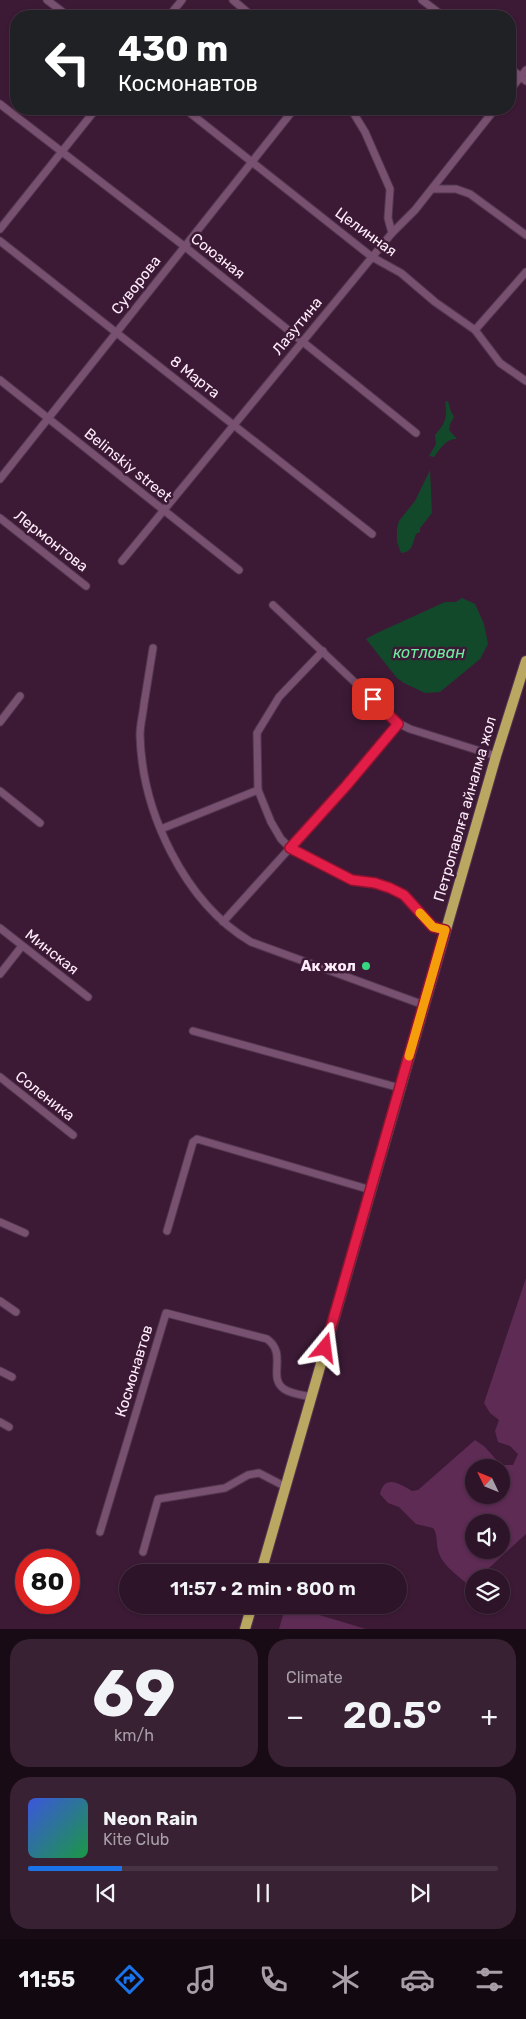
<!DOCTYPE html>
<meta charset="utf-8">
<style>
:root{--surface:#2d1428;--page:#392134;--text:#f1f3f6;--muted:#a79ea8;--line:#483345;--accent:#1a73e8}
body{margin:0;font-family:Rubik,sans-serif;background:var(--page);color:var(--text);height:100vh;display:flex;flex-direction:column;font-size:19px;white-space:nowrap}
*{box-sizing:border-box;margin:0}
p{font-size:16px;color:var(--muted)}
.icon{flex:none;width:28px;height:28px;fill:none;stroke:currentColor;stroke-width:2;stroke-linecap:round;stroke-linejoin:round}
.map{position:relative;height:1629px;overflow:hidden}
.details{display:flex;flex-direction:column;gap:10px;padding:10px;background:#190b16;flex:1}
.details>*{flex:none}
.hud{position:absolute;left:10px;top:10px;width:506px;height:105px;border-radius:20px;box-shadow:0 1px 4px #0004,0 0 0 1px var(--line);background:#202124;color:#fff;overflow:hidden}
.needle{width:32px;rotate:313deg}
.fabs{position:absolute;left:465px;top:1459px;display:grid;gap:10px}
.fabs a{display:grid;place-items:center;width:45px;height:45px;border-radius:50%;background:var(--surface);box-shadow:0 1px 4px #0004,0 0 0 1px var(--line);font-size:25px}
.speed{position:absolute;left:15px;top:1549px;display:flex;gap:10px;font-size:25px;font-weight:700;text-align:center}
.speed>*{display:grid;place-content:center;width:65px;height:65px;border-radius:50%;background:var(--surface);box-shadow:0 1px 4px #0004,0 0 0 1px var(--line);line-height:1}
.speed .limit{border:8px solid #d22;background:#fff;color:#111}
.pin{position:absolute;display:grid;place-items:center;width:42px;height:42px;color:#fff;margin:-21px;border-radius:10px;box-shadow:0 2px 8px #0006}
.me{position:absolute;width:55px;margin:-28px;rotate:16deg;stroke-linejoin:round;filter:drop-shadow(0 0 4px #0008)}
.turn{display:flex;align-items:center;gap:18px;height:105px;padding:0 25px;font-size:22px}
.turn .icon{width:65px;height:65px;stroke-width:2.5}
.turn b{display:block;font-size:35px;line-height:42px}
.big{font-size:38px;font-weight:600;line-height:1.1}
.details .card{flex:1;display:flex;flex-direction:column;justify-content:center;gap:8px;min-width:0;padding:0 18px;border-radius:20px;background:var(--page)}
.details .dial{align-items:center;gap:0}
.dial b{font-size:65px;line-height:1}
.song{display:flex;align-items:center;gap:15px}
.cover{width:60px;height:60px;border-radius:8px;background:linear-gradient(135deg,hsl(230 70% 55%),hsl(140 70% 35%))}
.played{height:5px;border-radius:2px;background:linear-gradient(90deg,var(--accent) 20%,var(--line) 20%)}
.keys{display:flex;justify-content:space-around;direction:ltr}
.heat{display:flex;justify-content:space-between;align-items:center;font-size:28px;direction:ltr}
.details .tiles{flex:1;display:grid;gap:10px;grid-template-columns:1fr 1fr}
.card:last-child{grid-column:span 2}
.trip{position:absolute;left:119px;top:1564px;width:288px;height:50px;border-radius:25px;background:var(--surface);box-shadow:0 1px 4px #0004,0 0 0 1px var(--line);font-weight:600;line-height:50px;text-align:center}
.tabs{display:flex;height:80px;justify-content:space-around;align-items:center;background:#120810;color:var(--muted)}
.tabs .icon{width:35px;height:35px}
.tabs .active{color:var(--accent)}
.tabs b{font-size:22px;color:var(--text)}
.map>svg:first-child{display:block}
.green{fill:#5d2b54;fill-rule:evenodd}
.water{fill:#13492b}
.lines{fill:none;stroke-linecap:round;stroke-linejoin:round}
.minor-casing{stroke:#53364e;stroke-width:9}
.highway-casing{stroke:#53364e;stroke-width:12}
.minor{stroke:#785170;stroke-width:7}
.highway{stroke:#baa761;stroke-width:10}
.route-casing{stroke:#92132f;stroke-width:12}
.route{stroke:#e11d48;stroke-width:9}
.slow{stroke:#f59e0b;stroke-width:9}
.poi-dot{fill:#35d881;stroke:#3c1a36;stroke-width:2}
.labels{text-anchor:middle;stroke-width:5;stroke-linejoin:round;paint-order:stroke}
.street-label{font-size:15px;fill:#ffecfa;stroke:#3c1a36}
.poi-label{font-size:15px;font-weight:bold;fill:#ffecfa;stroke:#3c1a36;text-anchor:end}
.water-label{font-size:16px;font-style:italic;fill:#6eee9f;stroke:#3c1a36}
</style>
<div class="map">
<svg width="526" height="1629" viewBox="0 0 526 1629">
<rect width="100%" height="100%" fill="#3c1a36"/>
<g class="green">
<path d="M526,1278V1534L479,1577L474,1578V1582L466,1583C456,1574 441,1564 438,1550C436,1542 438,1535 433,1528L416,1524L399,1507L388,1503L380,1494C385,1473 401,1485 412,1491L418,1490L475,1440L485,1447L501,1465H513L518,1454L510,1446L498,1442L495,1431L499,1420L490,1413L484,1403ZM474,1468H501V1495H474ZM474,1522H501V1550H474Z"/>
<path d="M286,1605L366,1629H279Z"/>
</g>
<g class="water">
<path d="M448,401L451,412L454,417L450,424L449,430L457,439C446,438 440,449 434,457L429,456L436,444L435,435C445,424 448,417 445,402Z"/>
<path d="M430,470L432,513L420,528V532L416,534C412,544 413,552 401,553L397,542V529L399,521L415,501Z"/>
<path d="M462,598L475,604L484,624L488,644L480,659L440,692L425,693L404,683L397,678L366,639L375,634L445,602H456Z"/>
</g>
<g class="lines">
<g class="minor-casing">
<g id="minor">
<path d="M47,0L68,16"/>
<path d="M233,0L252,16"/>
<path d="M422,0L443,16"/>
<path d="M169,16L182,0"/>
<path d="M510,68L526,81"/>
<path d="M510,90L526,70"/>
<path d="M0,104L184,246L416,433"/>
<path d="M185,109L372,257L401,273L435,302L475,330L500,363L526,381"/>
<path d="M351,109L365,132L390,189L388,218L392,233"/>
<path d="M432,189H456L470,194L526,235"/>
<path d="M0,229L96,109"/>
<path d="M0,241L372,534"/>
<path d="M475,330L526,272"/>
<path d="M0,380L239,570"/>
<path d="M0,479L294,109"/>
<path d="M0,518L86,586"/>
<path d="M122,561L392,233L415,210L495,109"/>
<path d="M273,605L398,723L410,729L496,756"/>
<path d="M153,648C150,667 147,686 144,704C143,714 140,725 140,735C142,812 184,902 251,942L424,1005"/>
<path d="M323,651L279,697L257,733L258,790L271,822L281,839L290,848L352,880L375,883L391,888L404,895L433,927L445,930"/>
<path d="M0,722L20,696"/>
<path d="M0,791L40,823"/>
<path d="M161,829L258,790"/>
<path d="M223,922L346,786L398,723"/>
<path d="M0,928L88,997"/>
<path d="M0,974L22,946"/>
<path d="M193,1031L400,1088"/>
<path d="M0,1077L73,1135"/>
<path d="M0,1222L25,1233"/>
<path d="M167,1231L193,1142L197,1139L371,1190"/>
<path d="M0,1301L16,1312"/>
<path d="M0,1371L12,1377"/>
<path d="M0,1422L9,1427"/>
<path d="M100,1532L166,1313L267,1339C288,1354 267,1377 284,1389C291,1394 303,1395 311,1397"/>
<path d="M143,1552L158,1499L225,1488L248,1475L259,1473L286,1487"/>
</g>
</g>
<g class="highway-casing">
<g id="highway">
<path d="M261,1572L496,756L526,661"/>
<path d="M245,1629L252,1605"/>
</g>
</g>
<use href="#minor" class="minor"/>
<use href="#highway" class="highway"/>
</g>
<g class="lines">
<g class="route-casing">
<path id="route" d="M325,1348L445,930L433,927L404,895L390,888L375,883L352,880L290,848L346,786L398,724L373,699"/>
</g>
<use href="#route" class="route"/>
<path class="slow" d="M409,1056L445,930L433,927L420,913"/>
</g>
<circle class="poi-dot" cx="366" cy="966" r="5"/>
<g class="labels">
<g class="street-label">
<text transform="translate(366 232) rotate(36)" y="5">Целинная</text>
<text transform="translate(218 256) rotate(38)" y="5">Союзная</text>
<text transform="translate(136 285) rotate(-52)" y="5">Суворова</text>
<text transform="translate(297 326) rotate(-51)" y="5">Лазутина</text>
<text transform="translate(195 377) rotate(38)" y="5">8 Марта</text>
<text transform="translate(128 465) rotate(39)" y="5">Belinskiy street</text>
<text transform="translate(51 541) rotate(38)" y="5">Лермонтова</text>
<text transform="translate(465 809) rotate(-74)" y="5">Петропавлға айналма жол</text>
<text transform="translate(52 952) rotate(38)" y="5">Минская</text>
<text transform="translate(45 1096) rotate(38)" y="5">Соленика</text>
<text transform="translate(134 1371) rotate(-73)" y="5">Космонавтов</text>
</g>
<g class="poi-label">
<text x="356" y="971">Ак жол</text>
</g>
<g class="water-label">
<text x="429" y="658">котлован</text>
</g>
</g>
</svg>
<div class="fabs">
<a><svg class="needle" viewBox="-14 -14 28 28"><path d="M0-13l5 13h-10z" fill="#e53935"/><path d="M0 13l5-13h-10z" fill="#a79ea8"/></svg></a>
<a><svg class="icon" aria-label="sound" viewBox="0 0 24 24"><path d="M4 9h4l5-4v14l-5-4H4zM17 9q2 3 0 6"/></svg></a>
<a><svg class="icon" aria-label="layers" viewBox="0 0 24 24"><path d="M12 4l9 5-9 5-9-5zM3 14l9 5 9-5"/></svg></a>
</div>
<div class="speed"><div class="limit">80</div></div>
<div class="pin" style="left:373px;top:699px;background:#d93025"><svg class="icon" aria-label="arrive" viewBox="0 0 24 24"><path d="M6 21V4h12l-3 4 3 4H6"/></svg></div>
<svg class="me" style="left:325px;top:1348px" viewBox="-20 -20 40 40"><path d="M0-17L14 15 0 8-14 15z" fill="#e11d48" stroke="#fff" stroke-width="4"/></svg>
<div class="trip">11:57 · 2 min · 800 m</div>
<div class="hud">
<div class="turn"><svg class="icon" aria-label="left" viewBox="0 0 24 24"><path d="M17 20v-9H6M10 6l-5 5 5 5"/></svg><div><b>430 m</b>Космонавтов</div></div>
</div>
</div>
<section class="details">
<div class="tiles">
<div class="card dial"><b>69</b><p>km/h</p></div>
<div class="card"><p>Climate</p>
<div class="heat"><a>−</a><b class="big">20.5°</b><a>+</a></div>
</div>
<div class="card">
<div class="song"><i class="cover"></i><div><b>Neon Rain</b><p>Kite Club</p></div></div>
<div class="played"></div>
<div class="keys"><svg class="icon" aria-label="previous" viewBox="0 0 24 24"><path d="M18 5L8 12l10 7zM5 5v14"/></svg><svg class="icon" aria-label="pause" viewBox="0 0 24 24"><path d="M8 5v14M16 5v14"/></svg><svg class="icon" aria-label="next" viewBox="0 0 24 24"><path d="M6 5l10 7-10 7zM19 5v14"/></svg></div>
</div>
</div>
</section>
<nav class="tabs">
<b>11:55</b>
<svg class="icon active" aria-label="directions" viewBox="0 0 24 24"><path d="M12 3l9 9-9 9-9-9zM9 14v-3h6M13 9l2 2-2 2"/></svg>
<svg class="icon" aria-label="music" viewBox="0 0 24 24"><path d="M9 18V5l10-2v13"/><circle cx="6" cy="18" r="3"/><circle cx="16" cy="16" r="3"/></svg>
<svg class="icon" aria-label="phone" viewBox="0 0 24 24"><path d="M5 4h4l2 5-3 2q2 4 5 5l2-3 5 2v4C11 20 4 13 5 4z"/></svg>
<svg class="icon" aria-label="climate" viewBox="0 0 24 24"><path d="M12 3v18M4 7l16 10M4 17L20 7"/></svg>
<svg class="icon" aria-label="car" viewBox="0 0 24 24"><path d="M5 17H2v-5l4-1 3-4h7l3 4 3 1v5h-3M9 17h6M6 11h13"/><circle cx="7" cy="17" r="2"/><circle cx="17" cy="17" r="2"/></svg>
<svg class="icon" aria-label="filters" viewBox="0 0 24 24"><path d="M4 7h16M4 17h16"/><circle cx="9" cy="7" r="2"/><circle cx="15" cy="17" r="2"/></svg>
</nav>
